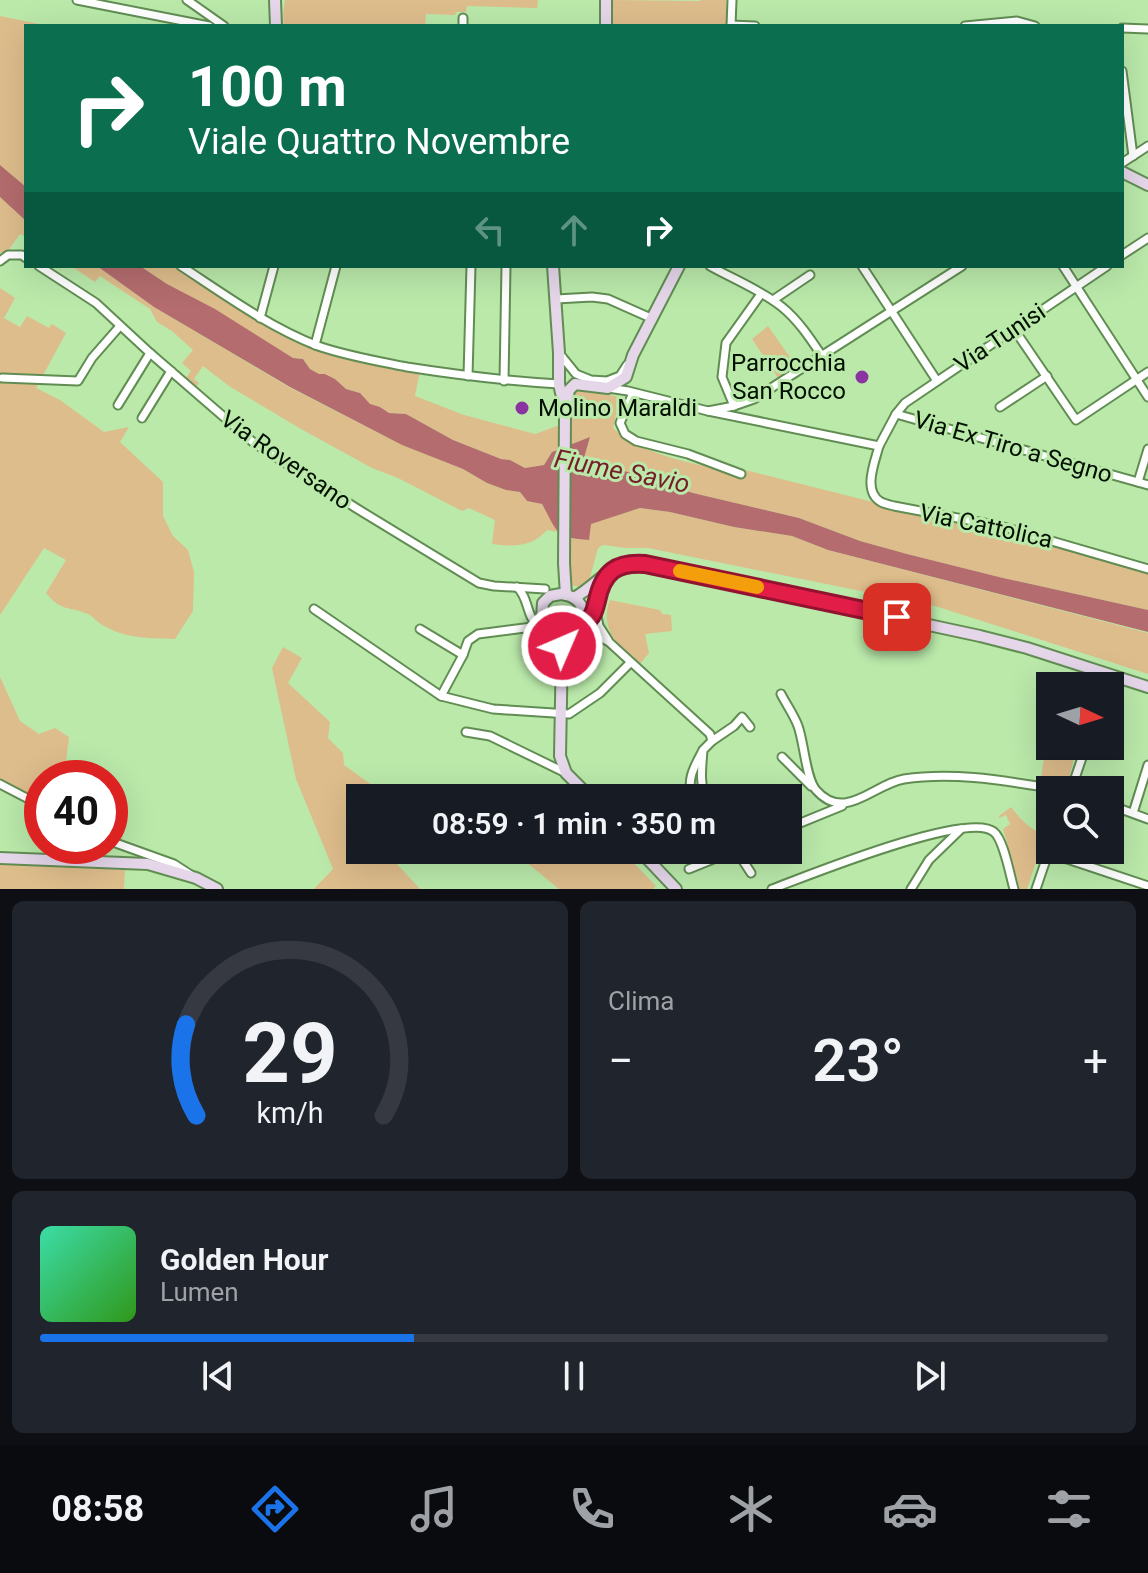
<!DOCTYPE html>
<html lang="it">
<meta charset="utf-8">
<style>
:root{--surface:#171b24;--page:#20242c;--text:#f1f3f6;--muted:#9ea1a6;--line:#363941;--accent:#1a73e8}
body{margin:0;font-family:Roboto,sans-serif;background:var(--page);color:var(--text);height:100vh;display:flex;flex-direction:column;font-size:30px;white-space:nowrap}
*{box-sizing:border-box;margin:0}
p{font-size:26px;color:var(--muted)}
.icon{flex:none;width:44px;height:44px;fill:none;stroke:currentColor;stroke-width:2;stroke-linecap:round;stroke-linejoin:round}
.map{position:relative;height:889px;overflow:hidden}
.side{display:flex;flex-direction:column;gap:12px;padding:12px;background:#0d0f14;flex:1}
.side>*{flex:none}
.guide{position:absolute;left:24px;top:24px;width:1100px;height:244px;border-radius:0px;box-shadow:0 8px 32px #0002;background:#0b6e4f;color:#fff;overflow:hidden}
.needle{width:52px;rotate:94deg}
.fabs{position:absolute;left:1036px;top:672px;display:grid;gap:16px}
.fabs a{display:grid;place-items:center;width:88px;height:88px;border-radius:0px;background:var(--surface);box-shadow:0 8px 32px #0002;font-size:40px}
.speed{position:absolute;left:24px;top:760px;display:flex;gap:16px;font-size:40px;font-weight:700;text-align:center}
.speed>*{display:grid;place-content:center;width:104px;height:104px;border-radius:50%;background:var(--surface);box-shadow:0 8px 32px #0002;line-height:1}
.speed .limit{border:12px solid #d22;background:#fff;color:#111}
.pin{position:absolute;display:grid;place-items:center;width:68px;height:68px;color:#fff;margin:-34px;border-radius:16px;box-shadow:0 4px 12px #0006}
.me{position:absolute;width:88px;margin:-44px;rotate:45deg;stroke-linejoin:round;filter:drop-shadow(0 0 6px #0008)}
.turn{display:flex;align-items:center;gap:28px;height:168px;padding:0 32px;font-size:36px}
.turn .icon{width:104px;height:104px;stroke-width:2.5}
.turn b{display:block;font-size:56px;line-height:68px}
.lanes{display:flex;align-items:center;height:76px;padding:0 32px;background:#0003;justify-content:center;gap:40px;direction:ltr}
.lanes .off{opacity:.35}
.big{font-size:60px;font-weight:600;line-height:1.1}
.side .tile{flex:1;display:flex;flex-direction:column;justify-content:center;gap:12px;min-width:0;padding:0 28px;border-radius:12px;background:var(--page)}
.side .dial{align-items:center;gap:0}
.dial svg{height:208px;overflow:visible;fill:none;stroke:var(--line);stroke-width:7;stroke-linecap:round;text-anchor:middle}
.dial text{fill:var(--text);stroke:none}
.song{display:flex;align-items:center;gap:24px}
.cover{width:96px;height:96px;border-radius:12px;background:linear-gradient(135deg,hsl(160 70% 55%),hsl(110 70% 35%))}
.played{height:8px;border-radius:4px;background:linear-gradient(90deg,var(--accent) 35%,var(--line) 35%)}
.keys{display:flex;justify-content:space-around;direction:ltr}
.heat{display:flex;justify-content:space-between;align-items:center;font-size:44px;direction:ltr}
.side .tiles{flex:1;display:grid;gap:12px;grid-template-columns:1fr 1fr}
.tile:last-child{grid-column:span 2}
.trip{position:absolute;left:346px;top:784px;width:456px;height:80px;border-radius:0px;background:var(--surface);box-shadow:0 8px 32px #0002;font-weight:600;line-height:80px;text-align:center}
.tabs{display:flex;height:128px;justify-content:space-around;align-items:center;background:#090b0e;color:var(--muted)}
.tabs .icon{width:56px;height:56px}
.tabs .on{color:var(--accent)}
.tabs b{font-size:36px;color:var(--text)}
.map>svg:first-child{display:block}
.green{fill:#debd8c}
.water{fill:#b46c6e}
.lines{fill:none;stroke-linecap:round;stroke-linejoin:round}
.street-casing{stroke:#618d53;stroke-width:11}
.secondary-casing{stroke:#618d53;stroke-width:14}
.street{stroke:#fff;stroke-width:7}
.secondary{stroke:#e5d6ea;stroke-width:10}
.route-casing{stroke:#92132f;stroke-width:20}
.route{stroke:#e11d48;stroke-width:14}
.slow{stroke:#f59e0b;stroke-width:14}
.poi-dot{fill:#8934a1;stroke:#bae9aa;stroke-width:3}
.labels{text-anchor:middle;stroke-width:6;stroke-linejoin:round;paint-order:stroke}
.street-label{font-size:24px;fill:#021000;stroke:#bae9aa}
.poi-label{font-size:24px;fill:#021000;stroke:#bae9aa;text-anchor:end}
.water-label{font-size:26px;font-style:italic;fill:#761e29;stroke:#bae9aa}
</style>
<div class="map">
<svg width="1148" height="889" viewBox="0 0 1148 889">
<rect width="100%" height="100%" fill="#bae9aa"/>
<g class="green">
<path d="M285,0H538L537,8L467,6L466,12H456L455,15L426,14L425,26H284L283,14Z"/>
<path d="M612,0L700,1V0H726V26H612Z"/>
<path d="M0,16L49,26H26V187L0,165Z"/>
<path d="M0,197L26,221V237L20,234L8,251L0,253Z"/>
<path d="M71,266H97L154,307L289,387L402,445L463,469L487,483L506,490L520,492L527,501L542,504L558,532L547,530C532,547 514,547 492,544L495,520L469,508L462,511L398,478L372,468L301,429L229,386L203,366L194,379L199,383L196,387L186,378L191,371L182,363L193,350L172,331L157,322L150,309L100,276L95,282Z"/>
<path d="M140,266H174L289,338L313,348L352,360L420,371L415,396L464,415L535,434L560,425L559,449L552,452L544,465L526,468L510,460L501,459L453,440L406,414L389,413L380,407L370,405L360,393L346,389L335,379L325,374H319L310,369L303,359L293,358L214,309L167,284Z"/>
<path d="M0,288L15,298L4,318L20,327L27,316L49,328L52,324L66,333L36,388L60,400L104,432L129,427L120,442L163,482V516L173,536L188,550L194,572L193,611L175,639C151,638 128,639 106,627C98,624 93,615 85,613C66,606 61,611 46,593L66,560L44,548L0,615Z"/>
<path d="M768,326L796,366L778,378L752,339Z"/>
<path d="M580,390L620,397L613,428C645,457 695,463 735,473L737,468L869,501L892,509L998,531L1148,571V610L1003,578L907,554L860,541L799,518L693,493L584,458L590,438L568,446V426L575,392Z"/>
<path d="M640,508L670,512L734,527L792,536L828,550L1148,633V674L935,606L648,548H626L603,545L598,548L589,581L581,587L571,585L568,538L588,540L590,524Z"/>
<path d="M610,600L660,610L662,614L671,615L672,631L645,634L649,653L640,664C618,649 599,627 610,600Z"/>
<path d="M283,647L302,658L288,683L330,722L328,738L343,753L344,765L376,788L374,798H360V850H384L420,889H314L333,869L296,779L272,668Z"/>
<path d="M0,677L20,721L39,734L55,728L69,737L64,778H42V800L0,780Z"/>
<path d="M1045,750L1074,758L1067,786L1041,779Z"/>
<path d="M1011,807C1021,820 1029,829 1045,835L1027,889H1020L1003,829L1010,824L1006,815L999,818V816Z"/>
<path d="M534,850H621L656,886L653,889H559L526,862Z"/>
<path d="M0,863L125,870L124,889H0Z"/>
</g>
<g class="water">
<path d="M0,165L26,187V221L0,197Z"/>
<path d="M97,266H140L167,284L215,309L293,358L303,359L310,369L319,374H325L335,379L346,389L360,393L370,404L380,407L389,413L406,414L453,440L501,459L510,460L525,468L544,465L552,452L590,437L584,458L693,493L799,518L860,541L907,554L1003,578L1148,610V632L828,550L792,536L734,527L670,512L640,508L591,524L589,540C555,538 558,533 542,504L527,501L520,492L506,490L487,483L463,469L402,445L290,387L154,307Z"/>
</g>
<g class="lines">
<g class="street-casing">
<g id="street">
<path d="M77,0L209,26"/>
<path d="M187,0L224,26"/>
<path d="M731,25L755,26"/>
<path d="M463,26V18"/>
<path d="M731,26L732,0"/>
<path d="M965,26L1017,21L1035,26"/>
<path d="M1122,28L1148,29"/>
<path d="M1122,71L1133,156"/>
<path d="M1122,163L1148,146"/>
<path d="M1122,255L1148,238"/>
<path d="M0,261L8,255H22L26,258"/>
<path d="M39,266L96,303L150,353L254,443L356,508L479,583L494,586L545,589"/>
<path d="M181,266C225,295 269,327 318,346C347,356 377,361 407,367C458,375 508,381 559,384"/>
<path d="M710,266C733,279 761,290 782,307C798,320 810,338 822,356"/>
<path d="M862,266L937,381"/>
<path d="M1063,266L1148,397"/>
<path d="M556,299L592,297L608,299L653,319"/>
<path d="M773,300L810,275"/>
<path d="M260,318L274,266"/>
<path d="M1014,329L1076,420L1148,372"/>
<path d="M315,345L336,266"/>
<path d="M559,353L576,374L591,380L607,381L620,376L627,365"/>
<path d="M468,376L471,266"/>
<path d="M2,378L78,381L92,358L120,326"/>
<path d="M504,381L506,266"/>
<path d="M608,388L628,391L708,411L734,406L754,399L962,266"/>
<path d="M633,393L620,423L625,434L636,441L688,454L741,474"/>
<path d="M118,405L150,353"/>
<path d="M734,406L722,377L726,343L761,294"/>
<path d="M1000,407L1047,376"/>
<path d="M708,411L879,446L896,414L1148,485"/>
<path d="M896,414L905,403L1107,266"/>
<path d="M142,418L171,371"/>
<path d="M879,446C875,462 862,491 881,502C885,504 890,505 894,506L1000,526L1148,569"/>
<path d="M1138,482L1148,449"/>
<path d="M517,587C530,599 525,617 540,627"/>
<path d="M314,609L441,696"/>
<path d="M596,612L599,626L608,640"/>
<path d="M577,624L609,642L710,734L712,741L703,750C702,766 699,783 706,798"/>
<path d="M548,625L478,634L468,641L463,655L441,696L493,709L569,714L600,693L630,663"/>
<path d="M420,629L463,655"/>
<path d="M781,694C786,704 794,715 798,726C804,742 806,779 816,790C845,823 873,784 904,779C957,771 1011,782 1063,790"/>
<path d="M466,732L490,736L566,773"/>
<path d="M712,741L734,726L742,717L750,727"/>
<path d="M782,757L811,786"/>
<path d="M0,784L42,806"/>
<path d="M1071,790L1086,746"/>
<path d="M678,798L689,789"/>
<path d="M694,798C685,782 694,767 702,752"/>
<path d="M1110,805L1148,819"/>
<path d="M1133,813L1148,765"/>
<path d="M788,828L842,806"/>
<path d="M110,841L174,864L191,875"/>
<path d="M736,850L751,873"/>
<path d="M1049,853L1148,886"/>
<path d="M689,869L731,852"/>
<path d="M772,889C807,876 969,810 994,832C1004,840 1010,876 1014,889"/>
<path d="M911,889L929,860L961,829"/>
<path d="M1036,889L1049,851"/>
</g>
</g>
<g class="secondary-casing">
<g id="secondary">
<path d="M275,0L276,26"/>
<path d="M606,26V0"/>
<path d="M1122,172L1148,185"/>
<path d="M553,266L559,353V384L564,406"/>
<path d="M561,594C595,598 585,634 548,625L542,618L543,603L550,596Z"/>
<path d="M566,595L564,563L565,415L569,390L575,384L608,388L626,377L633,355L679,266"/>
<path d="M574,598C603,581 607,562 645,564L980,636L1027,648L1148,687"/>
<path d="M576,623C596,622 594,610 598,595C600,588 604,583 608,577"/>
<path d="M571,626L562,646L560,756L566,773L591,798"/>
<path d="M639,850L676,889"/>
<path d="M0,858L148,864L196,878L217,889"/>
</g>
</g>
<use href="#street" class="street"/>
<use href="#secondary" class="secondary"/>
</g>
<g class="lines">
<g class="route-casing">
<path id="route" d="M562,646C565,636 568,625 579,623C585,622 586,623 590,618C595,613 595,607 597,601C603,571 617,562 645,564L897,617"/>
</g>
<use href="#route" class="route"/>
<path class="slow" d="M680,571L757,587"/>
</g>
<g class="poi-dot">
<circle cx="862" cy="377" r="8"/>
<circle cx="522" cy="408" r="8"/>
</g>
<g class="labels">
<g class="street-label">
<text transform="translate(1000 338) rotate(-34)" y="8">Via Tunisi</text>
<text transform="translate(1013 447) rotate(16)" y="8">Via Ex Tiro a Segno</text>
<text transform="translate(286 460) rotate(35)" y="8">Via Roversano</text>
<text transform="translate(986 526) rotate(12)" y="8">Via Cattolica</text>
</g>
<g class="poi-label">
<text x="846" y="371">Parrocchia<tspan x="846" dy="28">San Rocco</tspan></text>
<text x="538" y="416" text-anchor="start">Molino Maraldi</text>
</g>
<g class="water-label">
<text transform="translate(622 471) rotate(11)" y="9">Fiume Savio</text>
</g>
</g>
</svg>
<div class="fabs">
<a><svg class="needle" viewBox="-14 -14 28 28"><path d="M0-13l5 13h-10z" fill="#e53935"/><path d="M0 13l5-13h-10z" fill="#9ea1a6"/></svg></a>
<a><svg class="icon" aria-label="search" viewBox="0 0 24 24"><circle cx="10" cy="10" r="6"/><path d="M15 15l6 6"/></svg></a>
</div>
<div class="speed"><div class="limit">40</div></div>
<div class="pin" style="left:897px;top:617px;background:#d93025"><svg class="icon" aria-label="arrive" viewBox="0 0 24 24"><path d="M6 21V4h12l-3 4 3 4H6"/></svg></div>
<svg class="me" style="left:562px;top:646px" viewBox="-20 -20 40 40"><circle r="17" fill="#e11d48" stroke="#fff" stroke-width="3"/><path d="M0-11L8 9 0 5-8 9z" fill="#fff"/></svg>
<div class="trip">08:59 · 1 min · 350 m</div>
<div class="guide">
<div class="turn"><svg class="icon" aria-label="right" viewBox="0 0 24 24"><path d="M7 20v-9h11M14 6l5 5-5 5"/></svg><div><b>100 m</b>Viale Quattro Novembre</div></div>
<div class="lanes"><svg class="icon off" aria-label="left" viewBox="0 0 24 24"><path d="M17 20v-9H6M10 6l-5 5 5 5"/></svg><svg class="icon off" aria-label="ahead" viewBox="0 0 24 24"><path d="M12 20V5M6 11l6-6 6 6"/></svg><svg class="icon" aria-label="right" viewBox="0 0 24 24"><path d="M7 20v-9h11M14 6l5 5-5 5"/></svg></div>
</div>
</div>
<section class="side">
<div class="tiles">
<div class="tile dial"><svg viewBox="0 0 100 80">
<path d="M14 69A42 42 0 1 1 86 69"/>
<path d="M14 69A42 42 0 0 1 10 34" stroke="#1a73e8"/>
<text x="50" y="56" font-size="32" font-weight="700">29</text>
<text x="50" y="72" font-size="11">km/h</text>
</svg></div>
<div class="tile"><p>Clima</p>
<div class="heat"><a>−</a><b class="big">23°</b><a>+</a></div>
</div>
<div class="tile">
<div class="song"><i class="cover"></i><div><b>Golden Hour</b><p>Lumen</p></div></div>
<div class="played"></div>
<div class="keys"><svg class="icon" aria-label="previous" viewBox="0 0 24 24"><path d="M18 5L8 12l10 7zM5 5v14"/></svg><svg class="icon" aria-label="pause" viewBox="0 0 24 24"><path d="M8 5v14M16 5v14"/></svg><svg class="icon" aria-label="next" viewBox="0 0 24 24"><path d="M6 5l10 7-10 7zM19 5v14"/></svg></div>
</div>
</div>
</section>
<nav class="tabs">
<b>08:58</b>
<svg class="icon on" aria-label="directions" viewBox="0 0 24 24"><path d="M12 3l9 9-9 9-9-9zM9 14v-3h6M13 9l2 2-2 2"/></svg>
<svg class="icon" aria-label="music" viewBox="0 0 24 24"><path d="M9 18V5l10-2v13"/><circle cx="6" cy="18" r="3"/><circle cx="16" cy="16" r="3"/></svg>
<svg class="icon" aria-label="phone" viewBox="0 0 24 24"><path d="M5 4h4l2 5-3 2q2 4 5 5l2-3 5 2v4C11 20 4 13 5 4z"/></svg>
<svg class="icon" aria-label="climate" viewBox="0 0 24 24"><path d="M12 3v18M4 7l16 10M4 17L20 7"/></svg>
<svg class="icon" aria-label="car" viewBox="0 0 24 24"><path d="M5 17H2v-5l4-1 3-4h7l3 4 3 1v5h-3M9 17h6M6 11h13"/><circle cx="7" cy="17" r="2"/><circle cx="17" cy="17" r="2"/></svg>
<svg class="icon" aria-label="filters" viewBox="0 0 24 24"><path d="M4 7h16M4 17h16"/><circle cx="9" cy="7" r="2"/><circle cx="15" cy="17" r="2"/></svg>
</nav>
